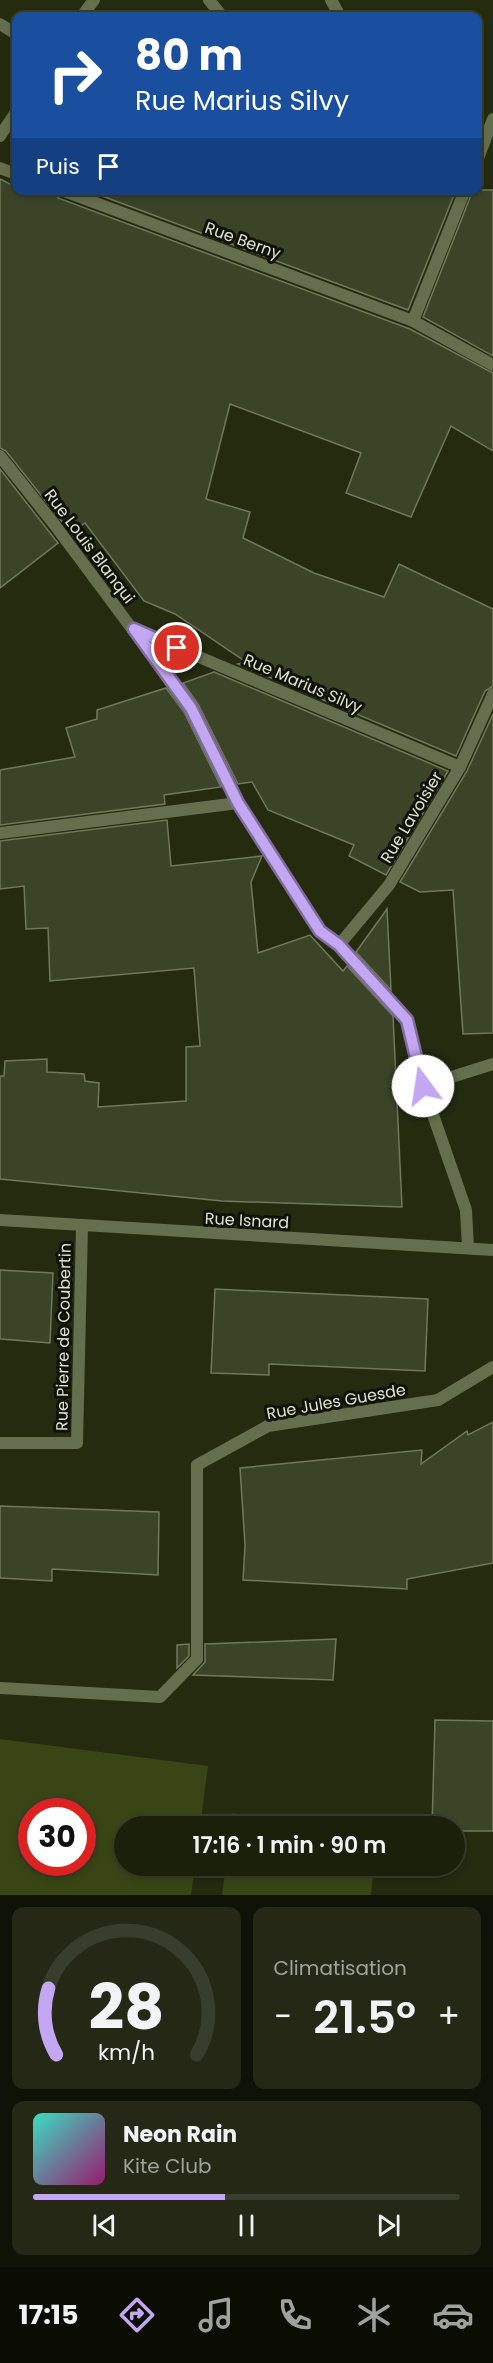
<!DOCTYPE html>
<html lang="fr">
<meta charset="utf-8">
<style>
:root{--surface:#1b200b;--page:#242814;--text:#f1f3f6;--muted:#a0a39d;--line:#393e2c;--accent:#c3a7f2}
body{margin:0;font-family:Poppins,sans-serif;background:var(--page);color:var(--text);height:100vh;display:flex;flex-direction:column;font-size:22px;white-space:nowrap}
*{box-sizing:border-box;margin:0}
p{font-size:20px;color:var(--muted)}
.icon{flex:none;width:33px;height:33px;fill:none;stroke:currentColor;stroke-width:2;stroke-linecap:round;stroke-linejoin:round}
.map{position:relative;height:1895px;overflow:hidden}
.sheet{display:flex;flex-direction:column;gap:12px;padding:12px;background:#0f1206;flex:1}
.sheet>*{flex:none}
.banner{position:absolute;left:12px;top:12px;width:470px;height:183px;border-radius:12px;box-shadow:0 3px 9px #0003,0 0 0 2px var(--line);background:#1a4fa0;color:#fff;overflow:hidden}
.speed{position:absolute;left:18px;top:1798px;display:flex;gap:12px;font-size:30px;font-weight:700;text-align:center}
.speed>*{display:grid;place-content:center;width:78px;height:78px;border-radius:50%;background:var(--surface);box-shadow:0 3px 9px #0003,0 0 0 2px var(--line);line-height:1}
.speed .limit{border:9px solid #d22;background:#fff;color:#111}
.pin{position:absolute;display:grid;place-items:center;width:51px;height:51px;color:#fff;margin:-26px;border:3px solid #fff;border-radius:50%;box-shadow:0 2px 6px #0007}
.me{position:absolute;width:66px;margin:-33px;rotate:346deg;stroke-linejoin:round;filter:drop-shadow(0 0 4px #0008)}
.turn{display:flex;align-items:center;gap:21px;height:126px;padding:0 24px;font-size:27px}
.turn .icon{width:78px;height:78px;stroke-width:2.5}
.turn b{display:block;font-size:42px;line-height:51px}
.then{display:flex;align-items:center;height:57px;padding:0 24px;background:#0003;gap:12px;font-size:22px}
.big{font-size:45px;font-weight:600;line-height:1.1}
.sheet .card{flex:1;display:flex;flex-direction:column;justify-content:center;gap:9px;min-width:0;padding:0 21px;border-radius:12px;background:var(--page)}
.sheet .dial{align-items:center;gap:0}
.dial svg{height:156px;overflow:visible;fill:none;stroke:var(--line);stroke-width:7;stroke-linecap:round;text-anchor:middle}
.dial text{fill:var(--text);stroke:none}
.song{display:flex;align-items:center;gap:18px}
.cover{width:72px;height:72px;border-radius:9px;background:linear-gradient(135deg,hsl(170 70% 55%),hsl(320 70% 35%))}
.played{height:6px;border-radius:3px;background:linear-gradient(90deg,var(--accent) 45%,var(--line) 45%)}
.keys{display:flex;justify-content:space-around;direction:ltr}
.heat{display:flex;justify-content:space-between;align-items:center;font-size:33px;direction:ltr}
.sheet .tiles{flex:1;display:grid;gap:12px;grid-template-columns:1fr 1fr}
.card:last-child{grid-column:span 2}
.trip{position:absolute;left:114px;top:1816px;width:351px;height:60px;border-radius:30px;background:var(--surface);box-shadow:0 3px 9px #0003,0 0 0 2px var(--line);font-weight:600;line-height:60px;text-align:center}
.menu{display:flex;height:96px;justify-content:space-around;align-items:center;background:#0b0d04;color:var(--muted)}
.menu .icon{width:42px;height:42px}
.menu .current{color:var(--accent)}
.menu b{font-size:27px;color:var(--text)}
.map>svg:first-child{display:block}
.green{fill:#3a4515;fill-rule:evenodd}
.building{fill:#3c4428;stroke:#70795b;stroke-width:1.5}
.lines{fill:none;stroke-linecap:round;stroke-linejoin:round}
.service{stroke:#666f4d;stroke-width:12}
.pedestrian{stroke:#666f4d;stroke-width:12}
.minor{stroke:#666f4d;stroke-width:12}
.tertiary{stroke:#666f4d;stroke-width:12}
.route-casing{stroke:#7f6d9d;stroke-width:15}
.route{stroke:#c3a7f2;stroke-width:10}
.labels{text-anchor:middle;stroke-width:6;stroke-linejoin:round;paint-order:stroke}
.street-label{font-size:16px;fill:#dde2d2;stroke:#0f1206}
</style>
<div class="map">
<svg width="493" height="1895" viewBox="0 0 493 1895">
<rect width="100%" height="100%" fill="#242b0f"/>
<g class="green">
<path d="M0,1739L208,1766L200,1827H124V1866H195L191,1895H0ZM32,1812H82V1863H32Z"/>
<path d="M232,1813L330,1827H231Z"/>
<path d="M226,1866H374L371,1895H222Z"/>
</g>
<g class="building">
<path d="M0,179L16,187V190H53L58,198L410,329L493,373V451L451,426L411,517L346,493L361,453L230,404L206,499L250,512L243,538L314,573L384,597L399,564L493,609V686L485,691L456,756L238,664L246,662L175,614L144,601L85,523L71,533L6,451L0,448Z"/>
<path d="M86,190H456L408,310Z"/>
<path d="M473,190H493V356L423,317Z"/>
<path d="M0,469L58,543L0,588Z"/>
<path d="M214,672L448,771L386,875L349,856L354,845L268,810L252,782L238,784L198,704L183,683Z"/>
<path d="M166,688L184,712L221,787L164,795L165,804L0,825V770L75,757L66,728L97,719V710Z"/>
<path d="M493,714V1033L463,1034L453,890L420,892L400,882L467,771Z"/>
<path d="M167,820L171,866L262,856L251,882L258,953L310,935L343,971L347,966L393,1016L402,1207L222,1201L0,1179V1076H4L5,1061L47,1059V1072L84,1074L85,1081L99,1083L98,1107L186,1101V1047L200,1046L194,968L50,981L48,928L26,929L24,886L0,889V841Z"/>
<path d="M387,909L391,990L356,952Z"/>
<path d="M0,1270L53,1273L50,1343L0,1339Z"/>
<path d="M215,1289L428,1299L425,1371L269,1364V1375L211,1373Z"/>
<path d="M493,1422V1563L407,1579V1589L243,1580L245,1545L240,1468L422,1450L421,1464L467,1431L468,1435Z"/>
<path d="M0,1506L159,1512L158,1575L52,1569V1581L0,1578Z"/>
<path d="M336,1639L333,1680L193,1675L205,1662V1644Z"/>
<path d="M189,1644V1656L177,1668V1645Z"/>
<path d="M435,1720L493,1721V1831H454V1827H432Z"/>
</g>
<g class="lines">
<path class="service" d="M0,1688L160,1697L197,1659"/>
<g class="pedestrian">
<path d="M209,0L222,16"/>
<path d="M82,16L94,0"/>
<path d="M0,24L16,34"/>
<path d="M0,136L16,112"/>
<path d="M460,767L493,694"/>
</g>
<g class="minor">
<path d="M331,0L340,16"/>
<path d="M477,161L493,119"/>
<path d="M413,321L465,190"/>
<path d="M0,456L54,524L191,708L238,803L320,931L339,945L407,1020L423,1086L466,1210L468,1248"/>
<path d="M135,630L460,767L389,885L339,945"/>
<path d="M0,833L238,803"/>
<path d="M423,1086L493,1064"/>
<path d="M0,1443H77L82,1226"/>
<path d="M197,1659V1465L268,1426L438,1400L493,1367"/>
</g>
<g class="tertiary">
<path d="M0,168L16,174"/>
<path d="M61,190L413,321L493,365"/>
<path d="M0,1220L493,1250"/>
</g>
</g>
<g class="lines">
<g class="route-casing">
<path id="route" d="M177,648L134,629L191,708L238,803L320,931L339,945L407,1020L423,1086"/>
</g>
<use href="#route" class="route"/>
</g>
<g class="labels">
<g class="street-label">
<text transform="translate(243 240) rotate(20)" y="6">Rue Berny</text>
<text transform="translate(90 546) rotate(53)" y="6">Rue Louis Blanqui</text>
<text transform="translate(303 683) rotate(23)" y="6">Rue Marius Silvy</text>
<text transform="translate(411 817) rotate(-59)" y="6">Rue Lavoisier</text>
<text transform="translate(247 1220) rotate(3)" y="6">Rue Isnard</text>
<text transform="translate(63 1337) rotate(-89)" y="6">Rue Pierre de Coubertin</text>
<text transform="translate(336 1401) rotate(-10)" y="6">Rue Jules Guesde</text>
</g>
</g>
</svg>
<div class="speed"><div class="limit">30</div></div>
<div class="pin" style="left:177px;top:648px;background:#d93025"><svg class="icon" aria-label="arrive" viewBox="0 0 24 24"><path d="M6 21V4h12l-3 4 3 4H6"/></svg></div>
<svg class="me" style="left:423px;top:1086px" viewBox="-20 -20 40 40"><circle r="19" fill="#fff"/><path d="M0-13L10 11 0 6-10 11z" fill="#c3a7f2"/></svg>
<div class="trip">17:16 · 1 min · 90 m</div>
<div class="banner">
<div class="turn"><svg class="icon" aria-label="right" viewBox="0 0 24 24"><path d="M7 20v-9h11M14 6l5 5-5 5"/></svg><div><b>80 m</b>Rue Marius Silvy</div></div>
<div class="then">Puis<svg class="icon" aria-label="arrive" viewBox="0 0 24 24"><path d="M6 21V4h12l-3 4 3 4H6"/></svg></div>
</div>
</div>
<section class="sheet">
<div class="tiles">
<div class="card dial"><svg viewBox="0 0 100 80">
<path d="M14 69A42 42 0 1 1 86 69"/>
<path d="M14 69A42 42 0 0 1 10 35" stroke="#c3a7f2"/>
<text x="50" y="56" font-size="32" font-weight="700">28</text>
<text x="50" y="72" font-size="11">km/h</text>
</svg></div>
<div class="card"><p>Climatisation</p>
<div class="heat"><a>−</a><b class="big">21.5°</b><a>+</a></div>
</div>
<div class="card">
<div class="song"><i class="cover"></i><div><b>Neon Rain</b><p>Kite Club</p></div></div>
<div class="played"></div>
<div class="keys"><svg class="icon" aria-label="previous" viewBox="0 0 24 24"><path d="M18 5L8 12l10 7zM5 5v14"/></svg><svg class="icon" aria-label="pause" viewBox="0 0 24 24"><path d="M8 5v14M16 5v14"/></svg><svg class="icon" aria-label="next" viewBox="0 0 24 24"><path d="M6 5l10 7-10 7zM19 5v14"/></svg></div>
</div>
</div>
</section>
<nav class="menu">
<b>17:15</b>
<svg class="icon current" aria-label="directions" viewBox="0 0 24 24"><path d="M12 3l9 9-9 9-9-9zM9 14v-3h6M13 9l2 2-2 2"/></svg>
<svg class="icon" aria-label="music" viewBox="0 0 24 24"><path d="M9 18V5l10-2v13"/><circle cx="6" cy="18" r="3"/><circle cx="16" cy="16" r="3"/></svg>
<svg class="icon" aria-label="phone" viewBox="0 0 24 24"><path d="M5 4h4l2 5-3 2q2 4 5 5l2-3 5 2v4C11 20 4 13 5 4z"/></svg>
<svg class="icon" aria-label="climate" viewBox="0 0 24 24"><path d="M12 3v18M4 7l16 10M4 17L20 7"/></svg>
<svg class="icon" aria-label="car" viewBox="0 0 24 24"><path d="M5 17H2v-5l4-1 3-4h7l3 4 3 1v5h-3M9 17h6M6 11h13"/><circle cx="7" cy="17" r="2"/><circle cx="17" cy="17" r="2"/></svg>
</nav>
